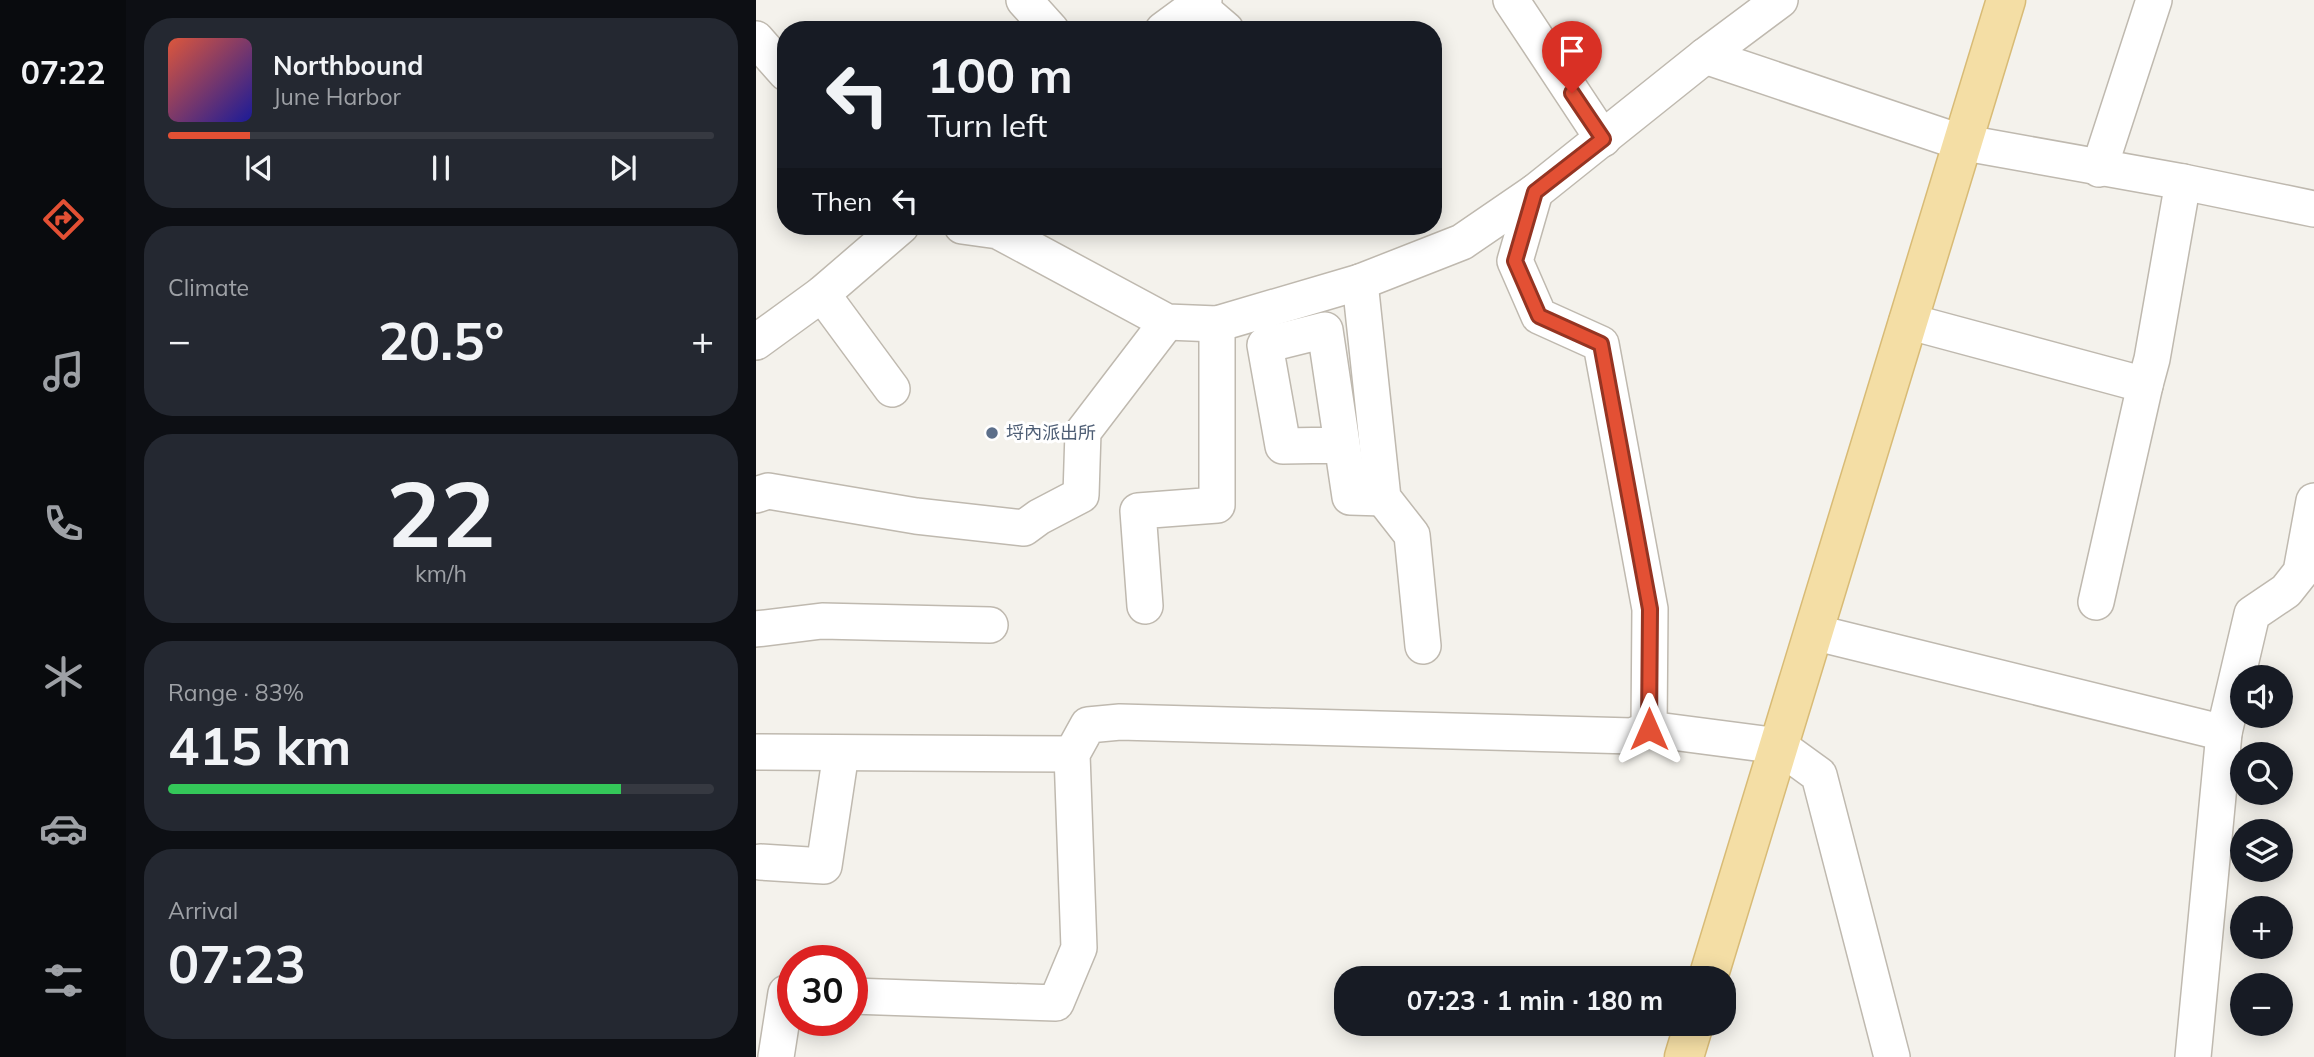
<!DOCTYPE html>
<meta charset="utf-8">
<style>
:root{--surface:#171b24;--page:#242831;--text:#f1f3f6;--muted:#9ea1a6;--line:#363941;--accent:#e35034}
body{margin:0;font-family:Mulish,"Noto Sans TC",sans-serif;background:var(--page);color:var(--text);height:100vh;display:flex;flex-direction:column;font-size:26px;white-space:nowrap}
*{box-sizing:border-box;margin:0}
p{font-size:23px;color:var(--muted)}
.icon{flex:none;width:38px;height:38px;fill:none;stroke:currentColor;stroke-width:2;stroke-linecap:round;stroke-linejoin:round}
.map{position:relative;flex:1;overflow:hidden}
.sheet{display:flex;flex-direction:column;gap:18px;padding:18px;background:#0d0f14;width:630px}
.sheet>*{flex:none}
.hud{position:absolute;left:21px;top:21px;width:665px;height:214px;border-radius:28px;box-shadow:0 4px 18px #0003;background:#171b24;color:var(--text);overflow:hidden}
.buttons{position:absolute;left:1474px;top:665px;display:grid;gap:14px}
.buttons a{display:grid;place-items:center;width:63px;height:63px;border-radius:50%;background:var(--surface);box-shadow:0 4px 18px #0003;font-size:35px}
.speed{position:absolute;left:21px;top:945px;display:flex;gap:14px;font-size:35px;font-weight:700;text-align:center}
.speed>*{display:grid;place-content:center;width:91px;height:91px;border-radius:50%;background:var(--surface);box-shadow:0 4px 18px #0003;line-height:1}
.speed .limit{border:10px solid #d22;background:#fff;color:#111}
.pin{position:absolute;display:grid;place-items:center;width:60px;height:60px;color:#fff;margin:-72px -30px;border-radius:50% 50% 50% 0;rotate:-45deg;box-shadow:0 0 7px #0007}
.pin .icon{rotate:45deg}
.me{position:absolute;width:77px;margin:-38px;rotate:0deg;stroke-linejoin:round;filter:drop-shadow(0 0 5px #0008)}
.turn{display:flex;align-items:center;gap:24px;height:147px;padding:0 35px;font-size:32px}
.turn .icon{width:91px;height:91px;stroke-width:2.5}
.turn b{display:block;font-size:49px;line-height:60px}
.then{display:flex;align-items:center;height:66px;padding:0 35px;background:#0003;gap:14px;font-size:26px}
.big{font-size:52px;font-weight:700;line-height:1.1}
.sheet .widget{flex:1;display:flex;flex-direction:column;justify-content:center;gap:10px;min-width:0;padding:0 24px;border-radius:28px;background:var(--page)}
.sheet .dial{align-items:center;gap:0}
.dial b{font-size:91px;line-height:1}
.song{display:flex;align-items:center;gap:21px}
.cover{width:84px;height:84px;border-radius:10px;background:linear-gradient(135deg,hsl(10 70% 55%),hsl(240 70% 35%))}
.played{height:7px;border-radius:4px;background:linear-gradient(90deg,var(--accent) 15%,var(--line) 15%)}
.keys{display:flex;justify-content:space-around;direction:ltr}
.heat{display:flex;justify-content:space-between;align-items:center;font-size:38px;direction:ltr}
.charge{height:10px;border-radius:5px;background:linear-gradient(90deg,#34c759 83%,var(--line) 0)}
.trip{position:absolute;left:578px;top:966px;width:402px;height:70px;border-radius:28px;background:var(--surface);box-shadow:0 4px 18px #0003;font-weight:700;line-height:70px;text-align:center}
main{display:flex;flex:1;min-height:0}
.dock{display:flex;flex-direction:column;width:126px;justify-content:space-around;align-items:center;background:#090b0e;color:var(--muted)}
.dock .icon{width:49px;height:49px}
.dock .active{color:var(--accent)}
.dock b{font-size:32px;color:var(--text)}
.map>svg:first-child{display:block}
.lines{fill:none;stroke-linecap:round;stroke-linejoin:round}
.minor-casing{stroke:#bfb9af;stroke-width:38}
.major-casing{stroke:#d8bb76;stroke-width:41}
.minor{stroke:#fff;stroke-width:35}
.major{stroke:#f4dea5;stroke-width:38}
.route-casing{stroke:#943422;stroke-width:18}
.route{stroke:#e35034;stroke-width:12}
.service-dot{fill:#5c6f8a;stroke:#fff;stroke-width:2.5}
.labels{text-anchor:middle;stroke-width:6;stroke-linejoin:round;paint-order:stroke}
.service-label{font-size:18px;fill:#4e5e75;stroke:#fff;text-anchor:start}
</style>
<main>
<nav class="dock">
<b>07:22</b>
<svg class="icon active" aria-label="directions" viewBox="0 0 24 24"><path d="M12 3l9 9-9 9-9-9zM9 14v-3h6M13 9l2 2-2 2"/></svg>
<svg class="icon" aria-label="music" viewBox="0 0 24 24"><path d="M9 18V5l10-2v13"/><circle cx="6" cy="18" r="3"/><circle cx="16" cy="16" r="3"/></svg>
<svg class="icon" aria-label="phone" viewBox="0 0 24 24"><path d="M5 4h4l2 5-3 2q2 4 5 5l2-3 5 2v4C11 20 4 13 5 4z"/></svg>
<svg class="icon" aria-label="climate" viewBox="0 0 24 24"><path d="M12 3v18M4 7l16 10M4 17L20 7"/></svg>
<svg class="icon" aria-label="car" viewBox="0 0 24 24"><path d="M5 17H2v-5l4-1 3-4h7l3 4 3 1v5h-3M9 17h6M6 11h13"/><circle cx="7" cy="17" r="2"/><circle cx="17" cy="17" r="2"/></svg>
<svg class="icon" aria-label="filters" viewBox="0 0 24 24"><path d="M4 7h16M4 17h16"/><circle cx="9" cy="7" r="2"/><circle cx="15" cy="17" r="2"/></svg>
</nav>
<section class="sheet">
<div class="widget">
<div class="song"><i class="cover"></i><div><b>Northbound</b><p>June Harbor</p></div></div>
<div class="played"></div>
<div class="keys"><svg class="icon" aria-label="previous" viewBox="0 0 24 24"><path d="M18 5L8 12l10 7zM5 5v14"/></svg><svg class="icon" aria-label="pause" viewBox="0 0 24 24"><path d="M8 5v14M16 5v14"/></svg><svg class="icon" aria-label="next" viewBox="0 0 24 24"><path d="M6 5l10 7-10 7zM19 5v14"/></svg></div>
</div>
<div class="widget"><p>Climate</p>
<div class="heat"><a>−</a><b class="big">20.5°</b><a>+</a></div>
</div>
<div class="widget dial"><b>22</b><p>km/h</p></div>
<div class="widget"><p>Range · 83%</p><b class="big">415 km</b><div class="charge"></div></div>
<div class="widget"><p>Arrival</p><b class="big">07:23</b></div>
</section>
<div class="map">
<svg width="1558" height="1057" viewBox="0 0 1558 1057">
<rect width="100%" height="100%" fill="#f4f2ec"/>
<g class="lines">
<g class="minor-casing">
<g id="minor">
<path d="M268,0L295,30"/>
<path d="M755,0L847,139"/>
<path d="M441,5L470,30"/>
<path d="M407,30L448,0"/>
<path d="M0,39L30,73"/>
<path d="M949,56L1204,142L1427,182L1558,209"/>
<path d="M1343,169L1398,0"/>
<path d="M779,192L759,261L783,316L845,344L894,609L893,729"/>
<path d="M206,226L242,231L411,322L461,324L604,282L706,242L779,192L949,56L1024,0"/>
<path d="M604,282L627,498L656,535L667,646"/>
<path d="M66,294L136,389"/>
<path d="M1151,321L1389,385L1396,359L1427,182"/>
<path d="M0,342L66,294L145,226"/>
<path d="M586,445L527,446L509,345L569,330L594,497L627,498"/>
<path d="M0,495L12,491L160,516L268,528L283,517L325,495L327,432L411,322"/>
<path d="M1340,602L1389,385"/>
<path d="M389,606L382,511L461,505V324"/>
<path d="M0,629L66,621L234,625"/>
<path d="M1057,632L1468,733"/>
<path d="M0,752L316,754"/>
<path d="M4,862L68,866L85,753"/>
<path d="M96,996L300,1003L323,948L316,754L332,725L364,722L876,736L893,729L1023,746L1063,775L1136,1057"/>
<path d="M20,1057L30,993"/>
<path d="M1437,1057L1468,733L1496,614L1530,591L1545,572L1558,501"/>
</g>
</g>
<g class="major-casing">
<g id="major">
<path d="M952,978L1250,0"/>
<path d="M928,1057L938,1024"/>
</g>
</g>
<use href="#minor" class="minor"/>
<use href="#major" class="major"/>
</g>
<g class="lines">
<g class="route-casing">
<path id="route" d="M816,93L847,139L779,192L759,261L783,316L845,344L894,609L893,729"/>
</g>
<use href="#route" class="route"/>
</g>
<circle class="service-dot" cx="236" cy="433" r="7"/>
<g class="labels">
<g class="service-label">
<text x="250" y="439">埒內派出所</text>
</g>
</g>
</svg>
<div class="buttons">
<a><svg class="icon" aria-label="sound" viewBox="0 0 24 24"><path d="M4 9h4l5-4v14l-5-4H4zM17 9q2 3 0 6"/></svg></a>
<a><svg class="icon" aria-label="search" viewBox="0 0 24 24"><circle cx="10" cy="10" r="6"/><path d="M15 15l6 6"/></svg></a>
<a><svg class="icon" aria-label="layers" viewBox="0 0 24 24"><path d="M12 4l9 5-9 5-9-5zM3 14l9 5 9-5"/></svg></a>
<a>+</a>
<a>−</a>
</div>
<div class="speed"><div class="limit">30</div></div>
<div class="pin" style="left:816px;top:93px;background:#d93025"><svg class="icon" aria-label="arrive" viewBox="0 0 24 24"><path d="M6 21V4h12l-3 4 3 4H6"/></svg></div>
<svg class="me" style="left:893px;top:729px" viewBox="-20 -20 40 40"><path d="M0-17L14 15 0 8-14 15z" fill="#e35034" stroke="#fff" stroke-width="4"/></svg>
<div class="trip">07:23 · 1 min · 180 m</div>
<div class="hud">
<div class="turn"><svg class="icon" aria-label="left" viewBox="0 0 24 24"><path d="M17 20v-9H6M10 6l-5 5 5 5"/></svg><div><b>100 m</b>Turn left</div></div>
<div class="then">Then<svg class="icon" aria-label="left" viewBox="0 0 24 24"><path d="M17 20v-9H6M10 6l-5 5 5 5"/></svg></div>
</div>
</div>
</main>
